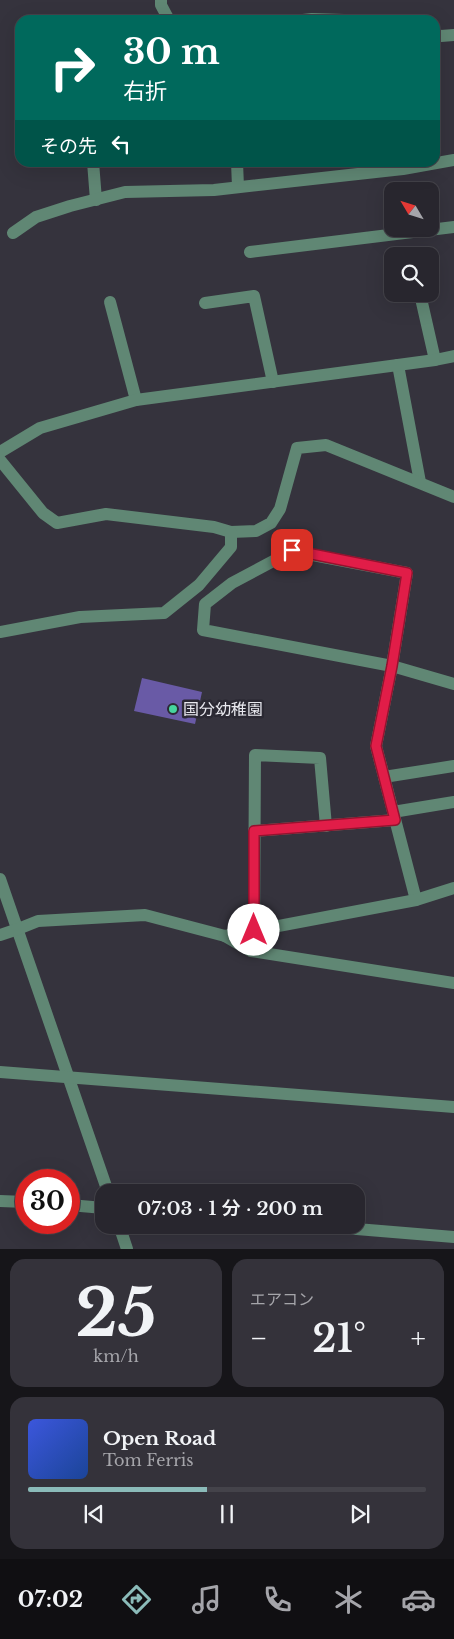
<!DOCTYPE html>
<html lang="ja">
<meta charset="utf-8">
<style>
:root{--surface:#28262e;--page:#34323a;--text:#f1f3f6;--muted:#a5a5aa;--line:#44434a;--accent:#8bbbb9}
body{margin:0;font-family:"Libre Baskerville","Noto Sans JP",serif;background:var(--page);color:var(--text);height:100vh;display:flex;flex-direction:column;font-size:19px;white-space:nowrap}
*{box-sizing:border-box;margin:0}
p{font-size:16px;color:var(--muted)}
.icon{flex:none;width:28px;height:28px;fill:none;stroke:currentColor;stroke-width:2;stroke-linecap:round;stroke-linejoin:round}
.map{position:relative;height:1249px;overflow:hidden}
.details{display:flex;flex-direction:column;gap:10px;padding:10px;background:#161519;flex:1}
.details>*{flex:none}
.top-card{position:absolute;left:15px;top:15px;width:425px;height:152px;border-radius:15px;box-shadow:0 5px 20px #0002,0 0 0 1px var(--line);background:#00695c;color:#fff;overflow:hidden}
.needle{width:32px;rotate:308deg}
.tools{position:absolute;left:384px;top:182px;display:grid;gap:10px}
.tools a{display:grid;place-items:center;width:55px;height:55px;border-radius:10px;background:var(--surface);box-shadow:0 5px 20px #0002,0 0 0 1px var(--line);font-size:25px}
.speed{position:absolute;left:15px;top:1169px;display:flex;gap:10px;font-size:25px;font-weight:700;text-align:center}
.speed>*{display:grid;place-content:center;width:65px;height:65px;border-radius:50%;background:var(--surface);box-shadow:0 5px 20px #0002,0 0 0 1px var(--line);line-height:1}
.speed .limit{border:8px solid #d22;background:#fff;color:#111}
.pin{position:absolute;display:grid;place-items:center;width:42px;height:42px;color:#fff;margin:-21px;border-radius:10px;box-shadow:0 2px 8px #0006}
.me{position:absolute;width:55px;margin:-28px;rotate:0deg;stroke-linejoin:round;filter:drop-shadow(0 0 4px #0008)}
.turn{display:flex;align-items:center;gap:18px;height:105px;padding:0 25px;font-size:22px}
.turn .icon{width:65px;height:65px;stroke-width:2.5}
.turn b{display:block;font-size:35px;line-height:42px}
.then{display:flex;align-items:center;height:48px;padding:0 25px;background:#0003;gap:10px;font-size:19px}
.big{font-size:38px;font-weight:600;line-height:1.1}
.details .card{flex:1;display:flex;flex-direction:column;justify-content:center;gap:8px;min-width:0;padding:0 18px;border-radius:15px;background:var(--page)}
.details .dial{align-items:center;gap:0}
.dial b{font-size:65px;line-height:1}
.song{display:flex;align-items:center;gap:15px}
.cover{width:60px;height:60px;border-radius:8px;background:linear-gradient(135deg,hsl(230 70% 55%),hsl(220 70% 35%))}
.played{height:5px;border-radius:2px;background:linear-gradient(90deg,var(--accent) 45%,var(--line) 45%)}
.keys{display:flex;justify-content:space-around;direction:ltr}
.heat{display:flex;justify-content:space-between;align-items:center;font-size:28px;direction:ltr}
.details .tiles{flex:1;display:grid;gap:10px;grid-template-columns:1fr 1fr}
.card:last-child{grid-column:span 2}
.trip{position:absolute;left:95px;top:1184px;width:270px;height:50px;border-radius:15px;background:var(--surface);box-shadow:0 5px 20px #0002,0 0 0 1px var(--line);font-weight:600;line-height:50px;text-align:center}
.menu{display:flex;height:80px;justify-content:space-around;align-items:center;background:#100f12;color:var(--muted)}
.menu .icon{width:35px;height:35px}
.menu .on{color:var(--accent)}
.menu b{font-size:22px;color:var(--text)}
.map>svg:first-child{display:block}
.building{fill:#695aa6}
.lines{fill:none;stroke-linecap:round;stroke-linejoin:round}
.minor{stroke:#608774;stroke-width:12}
.route-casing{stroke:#92132f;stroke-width:12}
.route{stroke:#e11d48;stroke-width:9}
.poi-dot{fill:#46d49e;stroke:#2b2933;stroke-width:2}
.labels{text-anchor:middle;stroke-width:5;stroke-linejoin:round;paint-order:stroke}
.poi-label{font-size:16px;fill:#e9e9ef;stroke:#2b2933;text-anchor:start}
</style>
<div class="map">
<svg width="454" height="1249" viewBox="0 0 454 1249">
<rect width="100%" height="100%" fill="#35333d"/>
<path class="building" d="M142,678L202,692L195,724L134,711Z"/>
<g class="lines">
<g class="minor">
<path d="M161,0V5L169,20"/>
<path d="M303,20L312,19L344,20"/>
<path d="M435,35L441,36L454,35"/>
<path d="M93,162L96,200"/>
<path d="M237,162L238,187"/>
<path d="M13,233L36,217L70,206L125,192L214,190L403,169L454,160"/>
<path d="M250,252L454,227"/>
<path d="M420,294L435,360"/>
<path d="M110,302L136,400"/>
<path d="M205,303L254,296L273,382"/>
<path d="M398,365L420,482"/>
<path d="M0,452L40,428L136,400L435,360L454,356"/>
<path d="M0,460L43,513L57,523L106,514L214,527L231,532L256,531L271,523L280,509L297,448L326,445L454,497"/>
<path d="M0,632L80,617L164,613L199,585L231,547V532"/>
<path d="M384,777L454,766"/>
<path d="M393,812L454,802"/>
<path d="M254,831L395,820"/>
<path d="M0,879L108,1192"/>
<path d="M416,900L376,746L392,666L407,573L292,551L232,583L205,604L203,630L392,666L454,684"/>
<path d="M254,930L255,755L320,758L326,826"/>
<path d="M0,935L18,929L38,921L145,915L225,936L416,900L454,888"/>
<path d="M225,936L251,951L454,983"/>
<path d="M0,1072L454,1107"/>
<path d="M0,1201L26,1202"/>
<path d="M69,1205L104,1208"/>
<path d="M119,1225L127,1249"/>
<path d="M308,1225L454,1237"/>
</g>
</g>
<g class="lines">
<g class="route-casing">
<path id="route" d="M254,930V831L395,820L376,746L392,666L407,573L292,550"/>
</g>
<use href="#route" class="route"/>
</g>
<circle class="poi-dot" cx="173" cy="709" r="5"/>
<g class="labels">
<g class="poi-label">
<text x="183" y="715">国分幼稚園</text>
</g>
</g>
</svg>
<div class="tools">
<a><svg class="needle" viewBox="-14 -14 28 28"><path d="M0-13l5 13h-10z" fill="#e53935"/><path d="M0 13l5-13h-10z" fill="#a5a5aa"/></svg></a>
<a><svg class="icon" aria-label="search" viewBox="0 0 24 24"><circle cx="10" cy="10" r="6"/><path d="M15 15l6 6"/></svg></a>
</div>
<div class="speed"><div class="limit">30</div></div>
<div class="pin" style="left:292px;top:550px;background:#d93025"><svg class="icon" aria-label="arrive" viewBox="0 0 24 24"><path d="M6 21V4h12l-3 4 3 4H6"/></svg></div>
<svg class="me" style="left:254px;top:930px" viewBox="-20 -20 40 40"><circle r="19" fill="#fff"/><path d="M0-13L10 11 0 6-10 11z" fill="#e11d48"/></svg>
<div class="trip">07:03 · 1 分 · 200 m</div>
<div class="top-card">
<div class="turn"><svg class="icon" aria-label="right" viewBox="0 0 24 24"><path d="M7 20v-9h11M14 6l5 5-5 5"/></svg><div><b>30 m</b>右折</div></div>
<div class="then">その先<svg class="icon" aria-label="left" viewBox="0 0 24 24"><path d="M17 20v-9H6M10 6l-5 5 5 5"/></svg></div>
</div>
</div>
<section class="details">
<div class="tiles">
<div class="card dial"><b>25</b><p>km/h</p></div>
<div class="card"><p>エアコン</p>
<div class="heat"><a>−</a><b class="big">21°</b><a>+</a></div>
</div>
<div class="card">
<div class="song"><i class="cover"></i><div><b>Open Road</b><p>Tom Ferris</p></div></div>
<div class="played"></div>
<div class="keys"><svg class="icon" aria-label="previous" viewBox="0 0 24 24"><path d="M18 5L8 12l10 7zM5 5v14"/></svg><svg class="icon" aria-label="pause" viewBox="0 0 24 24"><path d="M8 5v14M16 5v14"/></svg><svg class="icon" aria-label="next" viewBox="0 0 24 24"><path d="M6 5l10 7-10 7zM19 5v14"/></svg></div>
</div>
</div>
</section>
<nav class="menu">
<b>07:02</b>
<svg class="icon on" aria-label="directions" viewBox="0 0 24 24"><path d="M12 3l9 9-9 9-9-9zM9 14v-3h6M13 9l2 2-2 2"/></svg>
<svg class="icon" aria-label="music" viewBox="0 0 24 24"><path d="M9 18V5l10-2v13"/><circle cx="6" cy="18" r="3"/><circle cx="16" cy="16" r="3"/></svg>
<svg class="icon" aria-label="phone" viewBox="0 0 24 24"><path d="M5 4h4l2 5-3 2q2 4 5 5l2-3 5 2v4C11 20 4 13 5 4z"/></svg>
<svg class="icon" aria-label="climate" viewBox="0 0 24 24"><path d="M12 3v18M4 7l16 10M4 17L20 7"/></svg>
<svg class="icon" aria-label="car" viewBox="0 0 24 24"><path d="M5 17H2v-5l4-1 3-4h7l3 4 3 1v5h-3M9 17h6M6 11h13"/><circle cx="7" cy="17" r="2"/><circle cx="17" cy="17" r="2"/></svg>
</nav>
